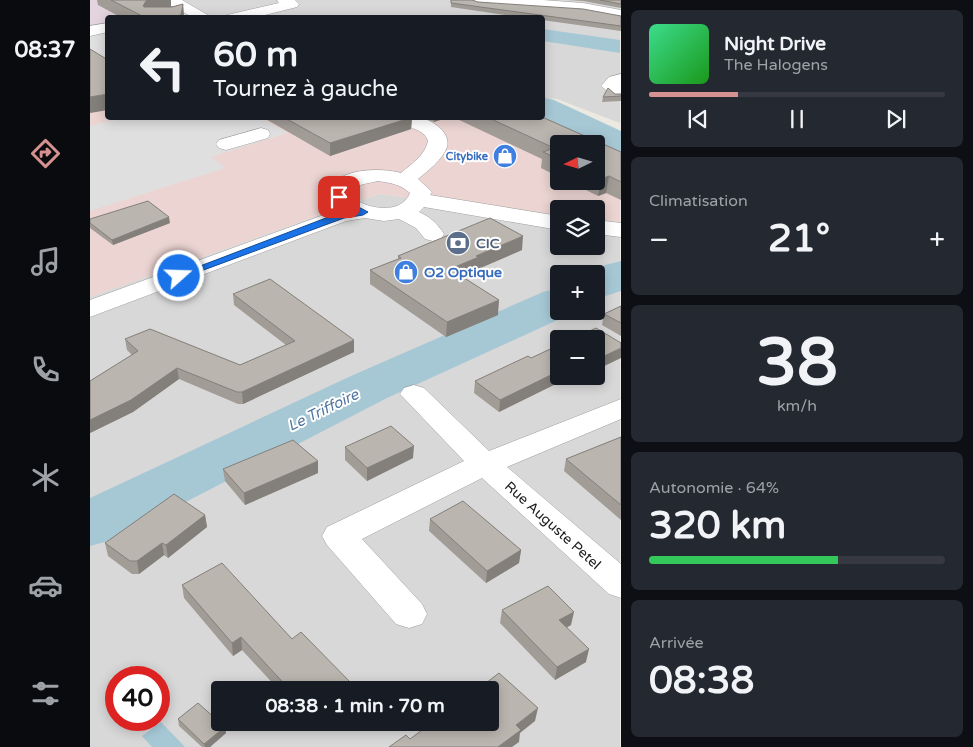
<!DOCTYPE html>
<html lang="fr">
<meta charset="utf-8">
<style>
:root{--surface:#171b24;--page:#242831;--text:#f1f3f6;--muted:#9ea1a6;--line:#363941;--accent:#d59290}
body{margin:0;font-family:"Varela Round",sans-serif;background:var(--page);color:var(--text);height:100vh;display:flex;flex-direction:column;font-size:19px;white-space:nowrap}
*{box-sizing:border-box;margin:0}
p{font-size:16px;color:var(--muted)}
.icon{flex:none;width:28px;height:28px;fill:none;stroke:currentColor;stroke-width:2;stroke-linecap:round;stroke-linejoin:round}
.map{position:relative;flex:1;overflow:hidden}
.sheet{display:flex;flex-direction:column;gap:10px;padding:10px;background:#0d0f14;width:352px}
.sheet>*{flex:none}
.top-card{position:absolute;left:15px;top:15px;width:440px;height:105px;border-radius:5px;box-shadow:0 2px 12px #0003;background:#171b24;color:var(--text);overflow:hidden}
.needle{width:32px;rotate:265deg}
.controls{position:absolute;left:460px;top:135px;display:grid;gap:10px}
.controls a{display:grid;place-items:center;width:55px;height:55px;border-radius:5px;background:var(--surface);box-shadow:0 2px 12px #0003;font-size:25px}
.speed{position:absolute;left:15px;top:666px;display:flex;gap:10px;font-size:25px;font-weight:700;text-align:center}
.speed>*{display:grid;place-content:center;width:65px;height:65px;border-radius:50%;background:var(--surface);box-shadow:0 2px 12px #0003;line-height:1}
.speed .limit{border:8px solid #d22;background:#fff;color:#111}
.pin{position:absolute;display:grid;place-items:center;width:42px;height:42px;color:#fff;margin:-21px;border-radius:10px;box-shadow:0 2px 8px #0006}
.me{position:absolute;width:55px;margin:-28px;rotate:70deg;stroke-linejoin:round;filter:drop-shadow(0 0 4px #0008)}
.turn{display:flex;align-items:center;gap:18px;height:105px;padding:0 25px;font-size:22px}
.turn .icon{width:65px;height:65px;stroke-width:2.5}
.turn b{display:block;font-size:35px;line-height:42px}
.big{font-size:38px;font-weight:700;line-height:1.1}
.sheet .tile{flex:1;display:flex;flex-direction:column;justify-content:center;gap:8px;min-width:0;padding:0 18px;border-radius:8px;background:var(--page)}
.sheet .dial{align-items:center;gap:0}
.dial b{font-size:65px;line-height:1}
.song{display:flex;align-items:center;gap:15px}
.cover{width:60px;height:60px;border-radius:8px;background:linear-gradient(135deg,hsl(150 70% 55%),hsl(120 70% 35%))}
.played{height:5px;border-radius:2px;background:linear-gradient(90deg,var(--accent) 30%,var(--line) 30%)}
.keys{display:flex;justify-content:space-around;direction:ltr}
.heat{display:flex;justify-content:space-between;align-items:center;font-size:28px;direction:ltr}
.charge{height:8px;border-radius:4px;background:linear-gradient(90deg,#34c759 64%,var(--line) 0)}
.trip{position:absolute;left:121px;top:681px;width:288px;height:50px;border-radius:5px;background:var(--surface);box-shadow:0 2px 12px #0003;font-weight:700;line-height:50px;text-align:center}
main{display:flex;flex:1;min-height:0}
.dock{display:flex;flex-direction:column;width:90px;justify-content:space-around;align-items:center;background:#090b0e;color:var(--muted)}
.dock .icon{width:35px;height:35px}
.dock .on{color:var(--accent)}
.dock b{font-size:22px;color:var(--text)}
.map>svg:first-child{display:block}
.residential{fill:#d9d8d8;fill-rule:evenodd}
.commercial{fill:#ebd4d2;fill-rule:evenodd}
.industrial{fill:#e4d4e0}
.parking{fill:#dfdfdf}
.water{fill:#a6c8d5}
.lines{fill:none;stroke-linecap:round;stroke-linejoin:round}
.river{fill:#a6c8d5;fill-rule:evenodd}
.minor-casing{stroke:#9f9f9f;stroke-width:1}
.minor{fill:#fff;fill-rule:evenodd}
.wall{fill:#a19c96}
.shaded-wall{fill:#837f7a}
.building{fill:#bbb5af;stroke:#837f7a}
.route{fill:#1a73e8;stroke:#114b97}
.labels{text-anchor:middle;stroke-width:4;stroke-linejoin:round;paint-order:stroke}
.far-shop-label{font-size:11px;font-weight:bold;fill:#366cbe;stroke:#fff;text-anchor:end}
.service-label{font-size:14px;font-weight:bold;fill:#4e5e75;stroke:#fff;text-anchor:start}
.shop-label{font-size:14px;font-weight:bold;fill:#366cbe;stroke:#fff;text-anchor:start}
.street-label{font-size:14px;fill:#1b1b1b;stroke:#fff}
.water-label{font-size:15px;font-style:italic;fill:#52759f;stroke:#fff}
</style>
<main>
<nav class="dock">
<b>08:37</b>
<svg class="icon on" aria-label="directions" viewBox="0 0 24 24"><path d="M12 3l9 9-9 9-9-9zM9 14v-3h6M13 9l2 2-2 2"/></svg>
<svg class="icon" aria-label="music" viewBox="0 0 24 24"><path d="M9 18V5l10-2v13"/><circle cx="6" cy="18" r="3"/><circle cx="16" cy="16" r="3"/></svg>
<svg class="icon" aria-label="phone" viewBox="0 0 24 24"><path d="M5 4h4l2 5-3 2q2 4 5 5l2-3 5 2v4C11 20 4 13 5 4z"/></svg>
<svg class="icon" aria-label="climate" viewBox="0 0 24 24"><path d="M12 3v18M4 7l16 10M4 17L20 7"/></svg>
<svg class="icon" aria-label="car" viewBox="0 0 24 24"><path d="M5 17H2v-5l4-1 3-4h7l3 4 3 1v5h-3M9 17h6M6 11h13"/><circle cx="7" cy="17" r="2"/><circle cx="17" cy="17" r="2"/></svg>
<svg class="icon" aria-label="filters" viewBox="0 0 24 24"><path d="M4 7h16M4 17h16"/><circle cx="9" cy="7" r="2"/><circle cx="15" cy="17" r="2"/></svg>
</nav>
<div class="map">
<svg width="531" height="747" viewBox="0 0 531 747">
<rect width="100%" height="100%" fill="#ebe9e1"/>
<g class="residential">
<path d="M75,0H530V123L467,99L453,98L452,18H111Z"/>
<path d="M289,194L469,215V246H506V220L530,223V747H0V297ZM469,274H506V311H469ZM469,339H506V376H469ZM26,678H69V720H26ZM130,690H400V722H130Z"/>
</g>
<path class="commercial" d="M17,28L18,118H452L453,115L530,152V223L506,220V209H469V215L289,194L0,297V32ZM469,144H506V181H469Z"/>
<path class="industrial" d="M0,0H75L97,11L67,17L18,18L17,28L0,32Z"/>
<g class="parking">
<path d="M17,31V64L0,53V35Z"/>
<path d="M30,118H171L198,133L121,157L135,168L0,211V126Z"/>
</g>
<g class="water">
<path d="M453,29L530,40V53L453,41Z"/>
<path d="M71,722L95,747H62L52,736Z"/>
</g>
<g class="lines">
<g class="river">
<path d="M452,97L464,100L531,131V156L506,147V144H500L447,118H452Z"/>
<path d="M531,261V291L506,299V274H494L515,265Z"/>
<path d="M469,288V311L485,312L297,398L22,540L0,546V498L261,376L453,292Z"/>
</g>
<g class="minor-casing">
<g id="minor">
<path d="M74,0H92L123,18H104L76,3Z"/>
<path d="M187,0H205L209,4L207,7L163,18H135L137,15L189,3Z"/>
<path d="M381,0H453L493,3L531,10V19L493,11L388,4L383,3Z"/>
<path d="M18,23V32L0,36V26Z"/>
<path d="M531,74V98L525,97L511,86L519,77Z"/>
<path d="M307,118C313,117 323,116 330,118C342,120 361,132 357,147C352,160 339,170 328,179L342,192L340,195L469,216V230L334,207L329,212C340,217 347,223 354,234L351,239L343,241L335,239L326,228L309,219L294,221L275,218L256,221L0,317V300L250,209L238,197C240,192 241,186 245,182C259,168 293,168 311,173C322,164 335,155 338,141C334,127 314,129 307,118ZM288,181C301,183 310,184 320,193C311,216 275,209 260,196C264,183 277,184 288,181Z"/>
<path d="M171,128L178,130L180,134L178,138L136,150L129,148L126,144L129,140Z"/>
<path d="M506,220L531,223V237L506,234Z"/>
<path d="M324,385L334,388L399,451L531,399V419L417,467L531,564V598L519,594L392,478L272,539L332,604L337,614L332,624L319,628L306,624L237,545L232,536L237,527L374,461L310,394L314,388Z"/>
</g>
</g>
<use href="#minor" class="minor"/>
</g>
<g class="wall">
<path d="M7,0H81V7L93,4L94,18H32L8,5Z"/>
<path d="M361,0L388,2L531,16V31L452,20V18H436L361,7Z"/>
<path d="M478,0H531V8L493,1Z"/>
<path d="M531,94V101L512,102L513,97Z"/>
<path d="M174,118H322L321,129L240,156Z"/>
<path d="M333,118H356L344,122Z"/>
<path d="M365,118H452L531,152V200L516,193L508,196L478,181H506V144H469V177L451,168L452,159Z"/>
<path d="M0,219L80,223L23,245L0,228Z"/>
<path d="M432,250L388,269V271L373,278L408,315L356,337L280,284V270L308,259V256Z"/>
<path d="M143,294L264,352L153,404H148L89,379L43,412L0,433V381L42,355L37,350L35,339L150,365L196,345L144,305Z"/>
<path d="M531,306V336L512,325L514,314Z"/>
<path d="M469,376H495L486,381L480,377L409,412L384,393L385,381Z"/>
<path d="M531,437V520L474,471L476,459Z"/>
<path d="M255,447L323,458L277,481L255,460Z"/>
<path d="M133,469L228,473L155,505L135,481Z"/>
<path d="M115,515L117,527L78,558L74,555L49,574H42L18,556L15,543Z"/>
<path d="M340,519L431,550L429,563L396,583L339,531Z"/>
<path d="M92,585L202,639L265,690H189L152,650L143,656L94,598Z"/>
<path d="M412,610L481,625L477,627L496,662L465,680L410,623Z"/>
<path d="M88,719L135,727L136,733L120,747H112L89,726Z"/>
<path d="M219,722H233L225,729Z"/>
</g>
<g class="shaded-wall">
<path d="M59,0H81V7L58,13L53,6L56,1Z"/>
<path d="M93,4L94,18H72Z"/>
<path d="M18,94V110L0,113V97Z"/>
<path d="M320,118H322L321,129L240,156V143Z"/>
<path d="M344,118H356L344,122Z"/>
<path d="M519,176L516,193L508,196L511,179Z"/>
<path d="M79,217L80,223L23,245L22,240Z"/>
<path d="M433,236L432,250L388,269V271L359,284L360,269L386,256Z"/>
<path d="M409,300L408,315L356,337L357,322Z"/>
<path d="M264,340V352L153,404L152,392Z"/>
<path d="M531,348V358L506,370V360Z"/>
<path d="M87,368L89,379L43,412L0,433V420Z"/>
<path d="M469,371V376L480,377L409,412L410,400Z"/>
<path d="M487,376H495L486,381Z"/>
<path d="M324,446L323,458L277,481V468Z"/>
<path d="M228,461V473L155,505L154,493Z"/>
<path d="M115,515L117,527L78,558L76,545Z"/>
<path d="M72,543L74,555L49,574L47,561Z"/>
<path d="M431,550L429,563L396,583L397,571Z"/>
<path d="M484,612L481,625L467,633L469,620Z"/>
<path d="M151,637L152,650L143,656L142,643Z"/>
<path d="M499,649L496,662L465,680L467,667Z"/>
<path d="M448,708L445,721L430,733L429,742L422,747H408L426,725Z"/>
<path d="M224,722H233L225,729Z"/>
<path d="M135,727L136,733L120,747H115L114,744Z"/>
</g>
<g class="building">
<path d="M21,0H59L56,1L53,6L54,7H82L93,4L91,15L72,18H56Z"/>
<path d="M361,0H382L388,2L493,9L531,16V26L361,3Z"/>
<path d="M510,0H531V4Z"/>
<path d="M0,49L18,60V94L0,97Z"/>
<path d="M518,88L525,94H531V96L513,97Z"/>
<path d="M452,117L531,152V182L519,176L511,179L506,177V144H469V159L453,152L464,148L399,118H452Z"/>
<path d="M195,118H320L240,143Z"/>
<path d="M58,201L79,217L22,240L0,223V219Z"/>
<path d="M400,218L433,236L386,256L389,257L360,269L409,300L357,322L280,270L311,258L308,256Z"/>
<path d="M180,279L264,340L152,392H147L87,368L41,400L0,420V381L48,351L35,339L60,329L150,365L205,341L143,294Z"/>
<path d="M531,306V323L514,314Z"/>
<path d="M506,328L531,343V348L506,360V339H483Z"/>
<path d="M469,345V371L410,400L385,381L438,356L441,358Z"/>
<path d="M301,426L324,446L277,468L255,447Z"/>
<path d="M531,437V505L476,459Z"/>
<path d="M203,440L228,461L154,493L133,469Z"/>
<path d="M84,494L115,515L76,545L72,543L47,561H40L15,543Z"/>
<path d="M373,501L431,550L397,571L340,519Z"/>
<path d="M132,563L202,639L211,632L265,687L261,690H200L151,637L142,643L92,585Z"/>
<path d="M458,586L484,612L469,620L499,649L467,667L412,610Z"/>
<path d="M409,673L448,708L426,725L431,730L408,747H299L316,735L320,739L343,722H400V690H387Z"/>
<path d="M108,703L135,727L114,744L88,719Z"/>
</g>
<path class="route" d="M249,194L252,195L257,201L278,212L273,215L254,218L92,278L89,279L84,276L249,213L263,211L250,205L245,197Z"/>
<defs>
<g id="shop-disc" transform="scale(1.25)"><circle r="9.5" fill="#3f7fe0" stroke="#fff"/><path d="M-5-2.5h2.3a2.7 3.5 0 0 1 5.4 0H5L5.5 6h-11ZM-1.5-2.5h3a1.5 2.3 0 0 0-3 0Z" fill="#fff"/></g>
<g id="bank-disc" transform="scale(1.25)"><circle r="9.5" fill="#5c6f8a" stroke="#fff"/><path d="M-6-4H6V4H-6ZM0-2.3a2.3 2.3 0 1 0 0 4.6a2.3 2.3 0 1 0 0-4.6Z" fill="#fff"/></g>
</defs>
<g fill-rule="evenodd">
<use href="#shop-disc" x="415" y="156"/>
<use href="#bank-disc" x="368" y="243"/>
<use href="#shop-disc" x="316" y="272"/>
</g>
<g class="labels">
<g class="far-shop-label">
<text x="398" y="160">Citybike</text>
</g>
<g class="service-label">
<text x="386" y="248">CIC</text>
</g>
<g class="shop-label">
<text x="334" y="277">O2 Optique</text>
</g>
<g class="street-label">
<text transform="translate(463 525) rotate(42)" y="5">Rue Auguste Petel</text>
</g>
<g class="water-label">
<text transform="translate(233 410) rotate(-26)" y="5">Le Triffoire</text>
</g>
</g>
</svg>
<div class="controls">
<a><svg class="needle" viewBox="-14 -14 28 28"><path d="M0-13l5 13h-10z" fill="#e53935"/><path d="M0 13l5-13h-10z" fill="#9ea1a6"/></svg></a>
<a><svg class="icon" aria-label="layers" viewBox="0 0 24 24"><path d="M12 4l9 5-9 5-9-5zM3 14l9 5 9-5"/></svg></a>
<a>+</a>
<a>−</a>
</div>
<div class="speed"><div class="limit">40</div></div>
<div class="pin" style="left:249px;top:197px;background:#d93025"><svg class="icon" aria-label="arrive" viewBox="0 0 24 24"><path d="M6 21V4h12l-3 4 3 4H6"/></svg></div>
<svg class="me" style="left:89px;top:276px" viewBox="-20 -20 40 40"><circle r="17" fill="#1a73e8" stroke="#fff" stroke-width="3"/><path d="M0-11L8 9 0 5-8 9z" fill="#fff"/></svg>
<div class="trip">08:38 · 1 min · 70 m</div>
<div class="top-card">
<div class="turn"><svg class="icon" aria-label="left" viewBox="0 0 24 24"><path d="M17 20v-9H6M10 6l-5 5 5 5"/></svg><div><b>60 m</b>Tournez à gauche</div></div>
</div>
</div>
<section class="sheet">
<div class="tile">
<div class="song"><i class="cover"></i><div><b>Night Drive</b><p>The Halogens</p></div></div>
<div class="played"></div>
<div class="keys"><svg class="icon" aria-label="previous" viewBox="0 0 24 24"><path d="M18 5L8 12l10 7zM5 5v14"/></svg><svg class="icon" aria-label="pause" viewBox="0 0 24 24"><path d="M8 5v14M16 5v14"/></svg><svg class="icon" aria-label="next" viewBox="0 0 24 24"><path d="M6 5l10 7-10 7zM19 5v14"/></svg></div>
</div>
<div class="tile"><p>Climatisation</p>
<div class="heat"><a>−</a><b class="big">21°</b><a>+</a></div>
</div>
<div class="tile dial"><b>38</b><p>km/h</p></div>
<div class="tile"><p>Autonomie · 64%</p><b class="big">320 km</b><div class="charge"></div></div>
<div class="tile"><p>Arrivée</p><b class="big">08:38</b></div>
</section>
</main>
